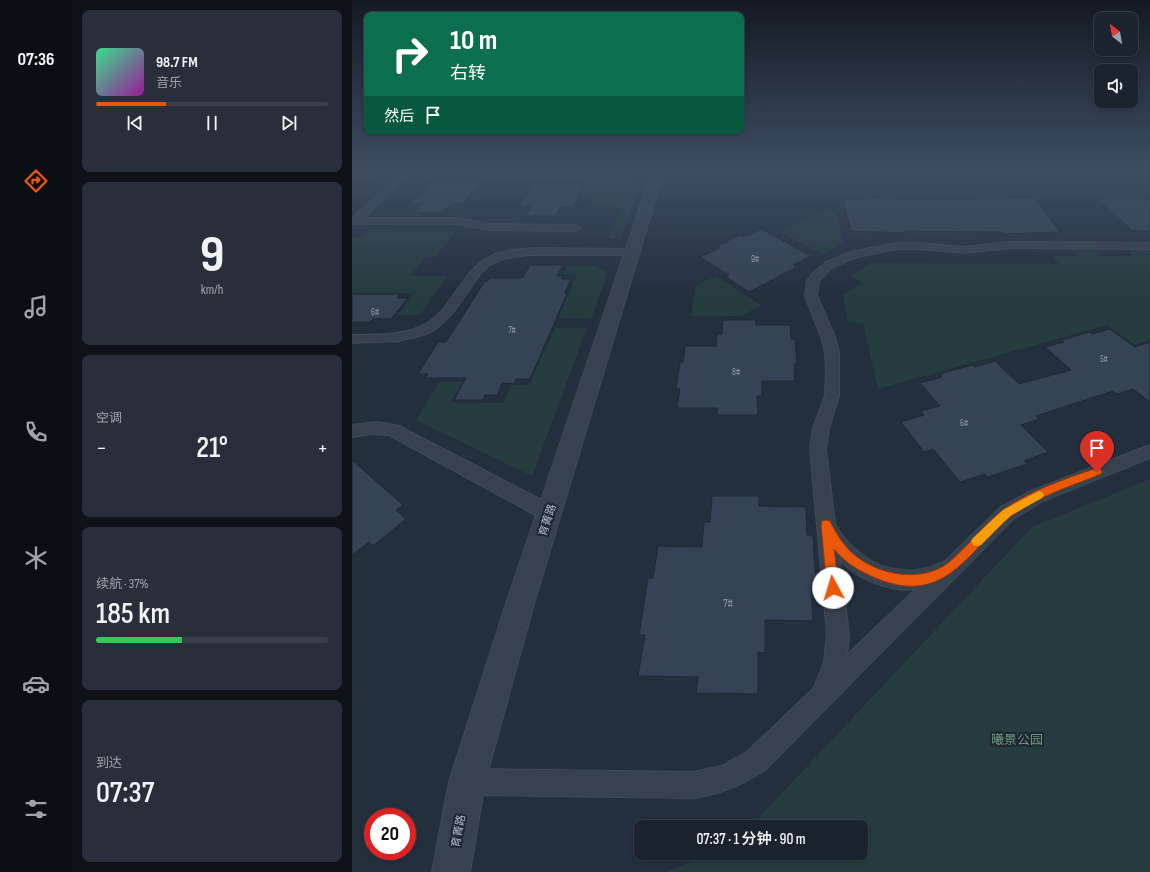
<!DOCTYPE html>
<html lang="zh">
<meta charset="utf-8">
<style>
:root{--surface:#1b232e;--page:#282f3a;--text:#f1f3f6;--muted:#a0a4aa;--line:#39404a;--accent:#ea580c}
body{margin:0;font-family:"Sofia Sans Condensed","Noto Sans SC",sans-serif;background:var(--page);color:var(--text);height:100vh;display:flex;flex-direction:column;font-size:15px;white-space:nowrap}
*{box-sizing:border-box;margin:0}
p{font-size:13px;color:var(--muted)}
.icon{flex:none;width:22px;height:22px;fill:none;stroke:currentColor;stroke-width:2;stroke-linecap:round;stroke-linejoin:round}
.map{position:relative;flex:1;overflow:hidden}
.side{display:flex;flex-direction:column;gap:10px;padding:10px;background:#0f1319;width:280px}
.side>*{flex:none}
.top-card{position:absolute;left:12px;top:12px;width:380px;height:122px;border-radius:8px;box-shadow:0 2px 6px #0003,0 0 0 1px var(--line);background:#0b6e4f;color:#fff;overflow:hidden}
.needle{width:26px;rotate:329deg}
.controls{position:absolute;left:742px;top:12px;display:grid;gap:8px}
.controls a{display:grid;place-items:center;width:44px;height:44px;border-radius:8px;background:var(--surface);box-shadow:0 2px 6px #0003,0 0 0 1px var(--line);font-size:20px}
.speed{position:absolute;left:12px;top:808px;display:flex;gap:8px;font-size:20px;font-weight:700;text-align:center}
.speed>*{display:grid;place-content:center;width:52px;height:52px;border-radius:50%;background:var(--surface);box-shadow:0 2px 6px #0003,0 0 0 1px var(--line);line-height:1}
.speed .limit{border:6px solid #d22;background:#fff;color:#111}
.pin{position:absolute;display:grid;place-items:center;width:34px;height:34px;color:#fff;margin:-41px -17px;border-radius:50% 50% 50% 0;rotate:-45deg;box-shadow:0 0 4px #0007}
.pin .icon{rotate:45deg}
.me{position:absolute;width:44px;margin:-22px;rotate:354deg;stroke-linejoin:round;filter:drop-shadow(0 0 3px #0008)}
.turn{display:flex;align-items:center;gap:14px;height:84px;padding:0 20px;font-size:18px}
.turn .icon{width:52px;height:52px;stroke-width:2.5}
.turn b{display:block;font-size:28px;line-height:34px}
.then{display:flex;align-items:center;height:38px;padding:0 20px;background:#0003;gap:8px;font-size:15px}
.big{font-size:30px;font-weight:600;line-height:1.1}
.side .tile{flex:1;display:flex;flex-direction:column;justify-content:center;gap:6px;min-width:0;padding:0 14px;border-radius:8px;background:var(--page)}
.side .dial{align-items:center;gap:0}
.dial b{font-size:52px;line-height:1}
.song{display:flex;align-items:center;gap:12px}
.cover{width:48px;height:48px;border-radius:6px;background:linear-gradient(135deg,hsl(150 70% 55%),hsl(300 70% 35%))}
.played{height:4px;border-radius:2px;background:linear-gradient(90deg,var(--accent) 30%,var(--line) 30%)}
.keys{display:flex;justify-content:space-around;direction:ltr}
.heat{display:flex;justify-content:space-between;align-items:center;font-size:22px;direction:ltr}
.charge{height:6px;border-radius:3px;background:linear-gradient(90deg,#34c759 37%,var(--line) 0)}
.trip{position:absolute;left:282px;top:820px;width:234px;height:40px;border-radius:8px;background:var(--surface);box-shadow:0 2px 6px #0003,0 0 0 1px var(--line);font-weight:600;line-height:40px;text-align:center}
main{display:flex;flex:1;min-height:0}
.tabs{display:flex;flex-direction:column;width:72px;justify-content:space-around;align-items:center;background:#0b0e12;color:var(--muted)}
.tabs .icon{width:28px;height:28px}
.tabs .current{color:var(--accent)}
.tabs b{font-size:18px;color:var(--text)}
.map>svg:first-child{display:block}
.green{fill:#263c3f}
.building{fill:#364354;stroke:#1f2835}
.lines{fill:none;stroke-linecap:round;stroke-linejoin:round}
.service-casing{stroke:#414a57;stroke-width:2}
.minor-casing{stroke:#414a57;stroke-width:2}
.service{fill:#38414e;fill-rule:evenodd}
.minor{fill:#38414e;fill-rule:evenodd}
.route{fill:#ea580c;stroke:#983908}
.slow{fill:#f59e0b}
.labels{text-anchor:middle;stroke-width:4;stroke-linejoin:round;paint-order:stroke}
.number-label{font-size:9px;fill:#929caa}
.street-label{font-size:11px;fill:#b4bcc9;stroke:#1d2633}
.near-number-label{font-size:11px;fill:#929caa}
.near-park-label{font-size:13px;fill:#6b9a76;stroke:#1d2633}
</style>
<main>
<nav class="tabs">
<b>07:36</b>
<svg class="icon current" aria-label="directions" viewBox="0 0 24 24"><path d="M12 3l9 9-9 9-9-9zM9 14v-3h6M13 9l2 2-2 2"/></svg>
<svg class="icon" aria-label="music" viewBox="0 0 24 24"><path d="M9 18V5l10-2v13"/><circle cx="6" cy="18" r="3"/><circle cx="16" cy="16" r="3"/></svg>
<svg class="icon" aria-label="phone" viewBox="0 0 24 24"><path d="M5 4h4l2 5-3 2q2 4 5 5l2-3 5 2v4C11 20 4 13 5 4z"/></svg>
<svg class="icon" aria-label="climate" viewBox="0 0 24 24"><path d="M12 3v18M4 7l16 10M4 17L20 7"/></svg>
<svg class="icon" aria-label="car" viewBox="0 0 24 24"><path d="M5 17H2v-5l4-1 3-4h7l3 4 3 1v5h-3M9 17h6M6 11h13"/><circle cx="7" cy="17" r="2"/><circle cx="17" cy="17" r="2"/></svg>
<svg class="icon" aria-label="filters" viewBox="0 0 24 24"><path d="M4 7h16M4 17h16"/><circle cx="9" cy="7" r="2"/><circle cx="15" cy="17" r="2"/></svg>
</nav>
<section class="side">
<div class="tile">
<div class="song"><i class="cover"></i><div><b>98.7 FM</b><p>音乐</p></div></div>
<div class="played"></div>
<div class="keys"><svg class="icon" aria-label="previous" viewBox="0 0 24 24"><path d="M18 5L8 12l10 7zM5 5v14"/></svg><svg class="icon" aria-label="pause" viewBox="0 0 24 24"><path d="M8 5v14M16 5v14"/></svg><svg class="icon" aria-label="next" viewBox="0 0 24 24"><path d="M6 5l10 7-10 7zM19 5v14"/></svg></div>
</div>
<div class="tile dial"><b>9</b><p>km/h</p></div>
<div class="tile"><p>空调</p>
<div class="heat"><a>−</a><b class="big">21°</b><a>+</a></div>
</div>
<div class="tile"><p>续航 · 37%</p><b class="big">185 km</b><div class="charge"></div></div>
<div class="tile"><p>到达</p><b class="big">07:37</b></div>
</section>
<div class="map">
<svg width="798" height="872" viewBox="0 0 798 872">
<rect width="100%" height="100%" fill="#242f3e"/>
<g class="green">
<path d="M0,171H34L24,180H0Z"/>
<path d="M81,171H268L290,181L268,239H256L269,207H238L244,194H228L234,184L227,180H72Z"/>
<path d="M476,209L485,214L492,243L470,254L428,232Z"/>
<path d="M17,230L104,231L83,257H74L58,276H96L68,315H46L62,293H0V237H10Z"/>
<path d="M719,248H739L741,251H745L749,256H781L777,252L780,251L778,248L798,249V340L783,345L755,325L526,389L511,323L496,322L491,294L511,283L498,276L520,263L706,264L701,256H725Z"/>
<path d="M215,266H242L253,271L255,275L239,319L206,318L225,275L211,274Z"/>
<path d="M364,276L409,305L390,316H339L344,285Z"/>
<path d="M203,328H235L180,476L64,420L87,382H110L99,403H151L160,385H177Z"/>
<path d="M798,479V872H314L360,853H509V827H398L680,527Z"/>
</g>
<g class="building">
<path d="M80,182H129L111,204H99L91,213H61L70,204H58Z"/>
<path d="M182,185H232L220,207H209L203,216H173L179,206H167Z"/>
<path d="M513,198L576,200L682,198L708,232L652,234L650,232L553,231L554,233L499,231L491,200H513Z"/>
<path d="M747,199H798V231H780Z"/>
<path d="M409,229L459,256L441,265L445,267L397,292L373,276L377,275L348,257L368,248L365,246L389,235L391,237Z"/>
<path d="M178,265H211L205,276H211L210,279H219L213,293L215,294L178,379H164L162,384L150,383L145,395H133L131,400H102L114,378H73L76,374H66L86,342H94L133,281H136L137,278H170Z"/>
<path d="M0,294H48L45,298H56L39,319H21L18,322H0Z"/>
<path d="M371,320H404V325H438L439,339H443L445,364H442L443,381H410V396H405L406,415H365V408H325L328,389H324L328,362H331L333,346H364L365,334H370Z"/>
<path d="M758,329L783,347L798,342V402L781,389L765,394L761,391L684,416L687,419L669,425L696,452L672,461L675,464L636,477L633,474L608,482L581,449L572,452L549,422L572,415L569,411L588,406L568,383L590,377L588,374L620,365L623,367L643,361L667,384L719,370L693,347L712,342L709,340L738,332L740,334Z"/>
<path d="M0,460L51,505L44,510L54,519L21,546L17,542L0,555Z"/>
<path d="M360,496H407V506L454,507L455,535L461,536L464,585H459L461,621L413,620V653L406,652V694L344,693L346,677L286,676L293,635H287L296,578H301L306,546L350,547L352,522H358Z"/>
</g>
<g class="lines">
<g class="service-casing">
<g id="service">
<path d="M53,171H62L11,218H103L138,224L223,225L228,228L223,231L138,230L103,224H0V218Z"/>
<path d="M657,242L798,243V249L657,248L612,253L568,249H545L505,257L481,267L467,281L465,296L483,337L487,352V396L477,428L474,449L483,524L491,537L503,549L517,560L529,566L542,569L559,571L576,568L592,562L649,507L679,491L798,445V458L691,501L661,519L414,769C392,784 368,795 341,798L115,795L106,791L102,782L106,773L115,769L341,772L370,766L396,751L462,688L472,662L475,635L458,449L461,428L473,396L474,371L473,352L469,337L453,296L455,281L460,274L473,263L498,252L545,243H568L612,247ZM488,560C505,579 539,593 564,589L495,655L497,635Z"/>
<path d="M185,248L280,249L285,252L280,255H175L151,259L137,265L130,272L100,314L85,328L75,334L47,341L0,343V335C25,335 52,336 75,323C86,317 93,307 100,297C127,258 136,250 185,248Z"/>
<path d="M26,422L47,426L203,507L206,513L203,519L197,521L191,519L37,435L20,434L0,437V425Z"/>
</g>
</g>
<g class="minor-casing">
<path id="minor" d="M300,171H312L181,607L133,782L118,872H80L97,782L153,607Z"/>
</g>
<use href="#service" class="service"/>
<use href="#minor" class="minor"/>
</g>
<linearGradient id="sky" x2="0" y2="1"><stop stop-color="#141a22"/><stop offset="0.58" stop-color="#3f4d63"/><stop offset="1" stop-color="#3f4d63" stop-opacity="0"/></linearGradient>
<rect width="798" height="293" fill="url(#sky)"/>
<path class="route" d="M745,468L749,469L750,472L749,474C720,486 683,497 658,517C615,551 594,606 526,579C509,572 494,564 482,549L487,588L485,591L481,593L477,591L475,588L469,525L470,521L474,520L478,521C485,535 493,548 505,557C530,576 571,582 596,563C616,547 631,525 651,510C677,491 715,478 745,468Z"/>
<path class="slow" d="M687,491L690,492L692,495L690,498L658,516L629,545L625,546L621,545L619,541L621,538L651,510Z"/>
<g class="labels">
<g class="number-label">
<text x="403" y="262">9#</text>
<text x="23" y="315">6#</text>
<text x="160" y="333">7#</text>
<text x="752" y="362">5#</text>
<text x="384" y="375">8#</text>
<text x="612" y="426">6#</text>
</g>
<g class="street-label">
<text transform="translate(195 520) rotate(-72)" y="4">育菁路</text>
<text transform="translate(106 831) rotate(-80)" y="4">育菁路</text>
</g>
<g class="near-number-label">
<text x="376" y="607">7#</text>
</g>
<g class="near-park-label">
<text x="665" y="744">曦景公园</text>
</g>
</g>
</svg>
<div class="controls">
<a><svg class="needle" viewBox="-14 -14 28 28"><path d="M0-13l5 13h-10z" fill="#e53935"/><path d="M0 13l5-13h-10z" fill="#a0a4aa"/></svg></a>
<a><svg class="icon" aria-label="sound" viewBox="0 0 24 24"><path d="M4 9h4l5-4v14l-5-4H4zM17 9q2 3 0 6"/></svg></a>
</div>
<div class="speed"><div class="limit">20</div></div>
<div class="pin" style="left:745px;top:472px;background:#d93025"><svg class="icon" aria-label="arrive" viewBox="0 0 24 24"><path d="M6 21V4h12l-3 4 3 4H6"/></svg></div>
<svg class="me" style="left:481px;top:588px" viewBox="-20 -20 40 40"><circle r="19" fill="#fff"/><path d="M0-13L10 11 0 6-10 11z" fill="#ea580c"/></svg>
<div class="trip">07:37 · 1 分钟 · 90 m</div>
<div class="top-card">
<div class="turn"><svg class="icon" aria-label="right" viewBox="0 0 24 24"><path d="M7 20v-9h11M14 6l5 5-5 5"/></svg><div><b>10 m</b>右转</div></div>
<div class="then">然后<svg class="icon" aria-label="arrive" viewBox="0 0 24 24"><path d="M6 21V4h12l-3 4 3 4H6"/></svg></div>
</div>
</div>
</main>
